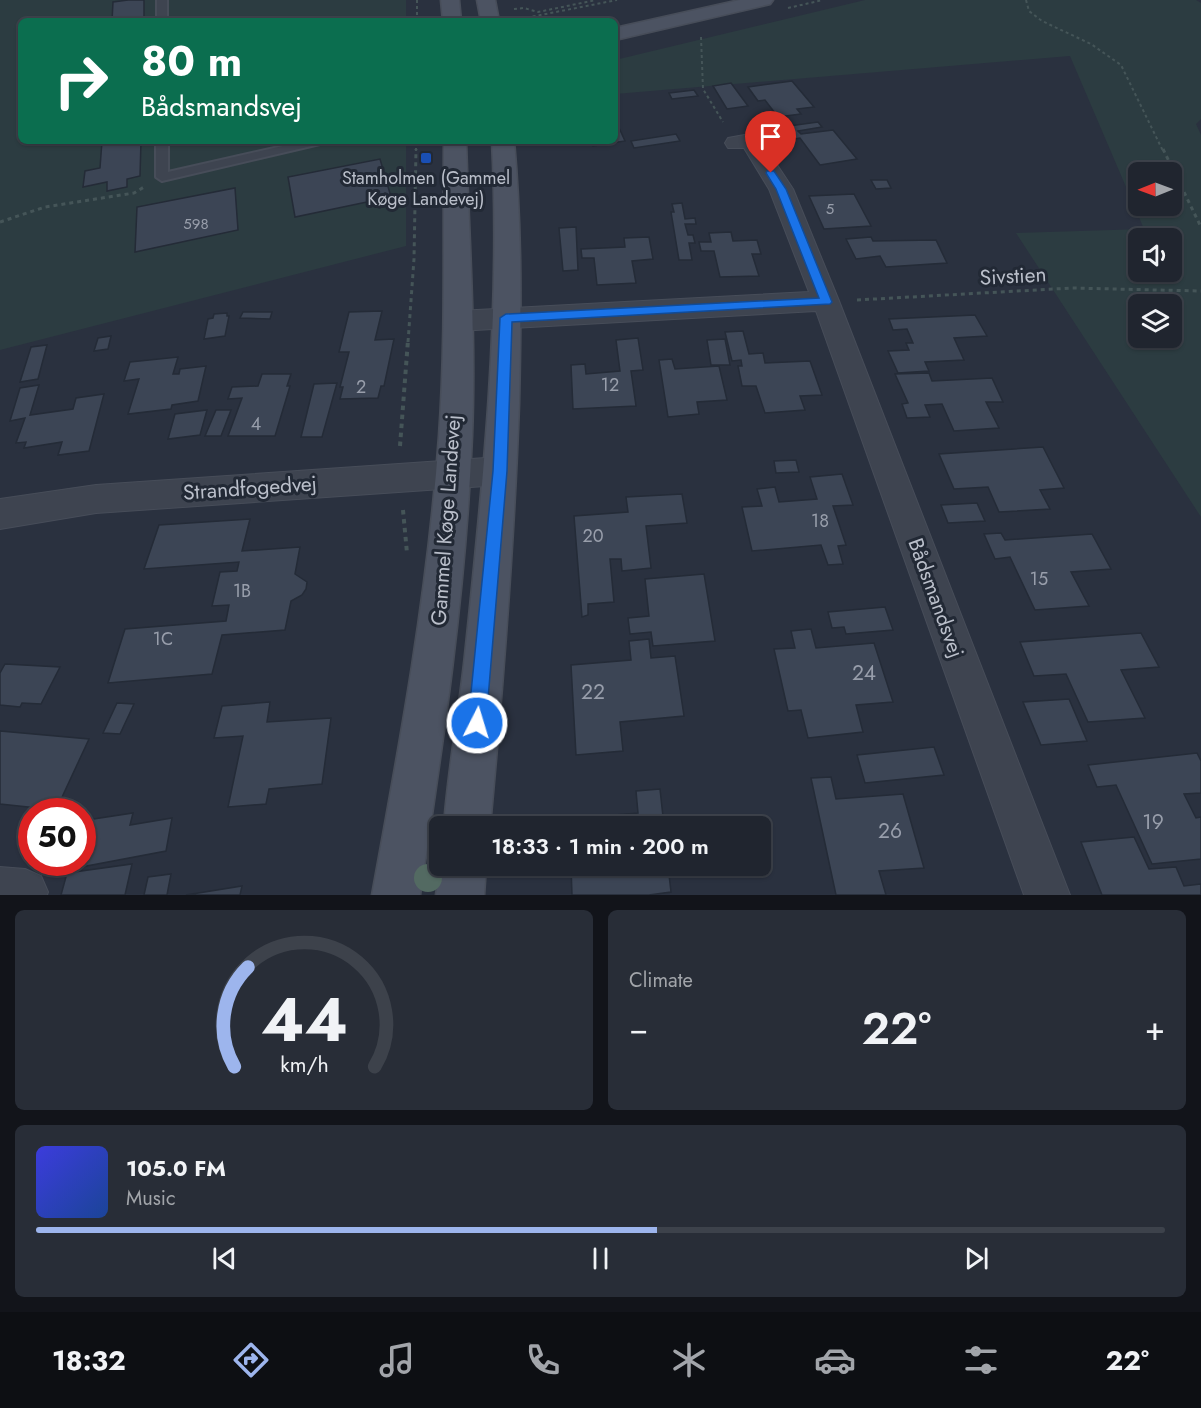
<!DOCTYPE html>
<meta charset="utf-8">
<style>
:root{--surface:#20252f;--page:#282d37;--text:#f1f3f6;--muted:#a2a5aa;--line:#3d424b;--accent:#9db5ed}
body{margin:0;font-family:Jost,sans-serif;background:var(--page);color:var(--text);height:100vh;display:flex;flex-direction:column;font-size:22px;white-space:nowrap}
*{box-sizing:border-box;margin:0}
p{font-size:20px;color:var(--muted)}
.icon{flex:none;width:33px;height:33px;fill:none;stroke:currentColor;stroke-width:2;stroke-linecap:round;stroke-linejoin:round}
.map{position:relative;height:895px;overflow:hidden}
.side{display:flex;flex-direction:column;gap:15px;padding:15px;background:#12141a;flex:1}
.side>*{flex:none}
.banner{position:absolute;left:18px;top:18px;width:600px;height:126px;border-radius:9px;box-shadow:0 2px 4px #0004,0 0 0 2px var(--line);background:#0b6e4f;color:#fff;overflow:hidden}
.needle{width:39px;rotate:269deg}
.tools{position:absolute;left:1128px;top:162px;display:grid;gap:12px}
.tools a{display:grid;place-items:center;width:54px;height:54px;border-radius:9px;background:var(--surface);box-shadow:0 2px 4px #0004,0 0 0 2px var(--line);font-size:30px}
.speed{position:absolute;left:18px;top:798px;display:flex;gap:12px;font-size:30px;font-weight:700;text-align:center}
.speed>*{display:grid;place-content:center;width:78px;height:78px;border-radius:50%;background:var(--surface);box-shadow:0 2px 4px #0004,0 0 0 2px var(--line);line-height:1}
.speed .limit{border:9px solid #d22;background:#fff;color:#111}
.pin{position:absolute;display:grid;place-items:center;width:51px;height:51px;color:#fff;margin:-62px -26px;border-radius:50% 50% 50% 0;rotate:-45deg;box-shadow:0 0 6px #0007}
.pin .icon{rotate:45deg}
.me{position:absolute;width:66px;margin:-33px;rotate:5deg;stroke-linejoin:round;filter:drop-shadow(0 0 4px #0008)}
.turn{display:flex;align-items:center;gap:21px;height:126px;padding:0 24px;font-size:27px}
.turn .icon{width:78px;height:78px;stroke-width:2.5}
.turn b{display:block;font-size:42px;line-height:51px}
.big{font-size:45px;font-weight:600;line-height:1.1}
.side .widget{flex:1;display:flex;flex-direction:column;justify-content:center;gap:9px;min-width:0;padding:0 21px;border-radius:9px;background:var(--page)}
.side .dial{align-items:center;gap:0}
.dial svg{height:156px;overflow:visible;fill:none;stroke:var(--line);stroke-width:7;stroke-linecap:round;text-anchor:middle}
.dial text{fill:var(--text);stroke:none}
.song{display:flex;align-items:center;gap:18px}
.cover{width:72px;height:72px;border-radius:9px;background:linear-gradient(135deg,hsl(240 70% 55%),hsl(220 70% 35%))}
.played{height:6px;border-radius:3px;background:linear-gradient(90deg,var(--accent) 55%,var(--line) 55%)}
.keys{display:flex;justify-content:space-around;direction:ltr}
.heat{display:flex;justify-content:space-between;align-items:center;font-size:33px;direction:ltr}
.side .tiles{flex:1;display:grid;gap:15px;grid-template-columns:1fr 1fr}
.widget:last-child{grid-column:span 2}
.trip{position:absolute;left:429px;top:816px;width:342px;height:60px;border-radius:9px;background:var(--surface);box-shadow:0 2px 4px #0004,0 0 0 2px var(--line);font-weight:600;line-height:60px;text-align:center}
.tabs{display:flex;height:96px;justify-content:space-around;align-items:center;background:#0d0f13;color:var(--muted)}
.tabs .icon{width:42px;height:42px}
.tabs .on{color:var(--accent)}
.tabs b{font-size:27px;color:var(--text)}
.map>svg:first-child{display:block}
.green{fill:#2c3c41;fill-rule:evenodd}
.building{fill:#3c4555;stroke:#242b37;stroke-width:1.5}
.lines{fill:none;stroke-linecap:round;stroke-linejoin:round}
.lane-casing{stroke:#474d59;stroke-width:4}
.street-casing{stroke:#474d59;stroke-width:2}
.secondary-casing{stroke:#474d59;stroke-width:3}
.path-far2{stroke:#455558;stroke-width:2;stroke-dasharray:3 3;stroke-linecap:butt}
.path-far1{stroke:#455558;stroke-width:3;stroke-dasharray:4 4;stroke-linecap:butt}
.path{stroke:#455558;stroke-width:4;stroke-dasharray:4.5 4.5;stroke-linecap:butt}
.lane{fill:#3e4450;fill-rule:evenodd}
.street{fill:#3e4450;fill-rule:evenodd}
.secondary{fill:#4c5362;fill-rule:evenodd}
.tree{fill:#536a62}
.route{fill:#1a73e8;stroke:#114b97;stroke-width:1.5}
.transit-dot{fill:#1a4fb4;stroke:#222935;stroke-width:2}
.labels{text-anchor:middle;stroke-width:6;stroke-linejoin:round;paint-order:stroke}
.far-number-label{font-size:15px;fill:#989eab}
.far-poi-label{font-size:18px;fill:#babfca;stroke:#222935}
.number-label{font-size:18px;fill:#989eab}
.street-label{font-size:21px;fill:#babfca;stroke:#222935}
.near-number-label{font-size:21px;fill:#989eab}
</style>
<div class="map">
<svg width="1201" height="895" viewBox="0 0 1201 895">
<rect width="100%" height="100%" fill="#2a313f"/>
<g class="green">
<path d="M0,0H406V21H21V141H406V246L0,350Z"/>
<path d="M865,0H1196L1201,3V119L1196,124L1201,135V517L1016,233L1144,229L1070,56L615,94V60ZM1138,172H1172V206H1138ZM1138,238H1172V272H1138ZM1138,304H1172V338H1138Z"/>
</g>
<g class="building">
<path d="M128,0H144V21H112L113,2Z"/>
<path d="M792,81L814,107L797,109L801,114L778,117L765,100L758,101L748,87Z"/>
<path d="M731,83L748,106L727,109L713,86Z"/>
<path d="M694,90L698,96L672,99L669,93Z"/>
<path d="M615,119L625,141L593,146L591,141H615Z"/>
<path d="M818,122L822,127L798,131L801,134L833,130L857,159L820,165L800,138L783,141L774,128Z"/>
<path d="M676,134L680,141L634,148L631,141Z"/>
<path d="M102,141H141L140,176L127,179V187L107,191V182L83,187L85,171L100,168Z"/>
<path d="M380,159L391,197L295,217L288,177Z"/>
<path d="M871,180H887L891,188L876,189Z"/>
<path d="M235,188L238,230L135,252L137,207Z"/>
<path d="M854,194L871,226L824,229L809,196Z"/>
<path d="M682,203L685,219L695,218L696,224H685L688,235H693L695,243H689L692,260H679L671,212H674L672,204Z"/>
<path d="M576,227L578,270L563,271L559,228Z"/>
<path d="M731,232L733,241L757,240L761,254H752L759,276L720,277L714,251H701L699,242H711L709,233Z"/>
<path d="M649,237L653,259L632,261L636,283L597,285L594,258H582L581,249L625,247L624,238Z"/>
<path d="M871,237L873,241L936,240L947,263L886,267L880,256L856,259L846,239Z"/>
<path d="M382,311L375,340L394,339L384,386H381L378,398L340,399L343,387H340L349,352H339L349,312Z"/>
<path d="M243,312H272L270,319L240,318Z"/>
<path d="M227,313V316H229L225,336L204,339L208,319L213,318L214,314Z"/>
<path d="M975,315L987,336L954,338L964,360L925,362L929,371L898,373L888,351L909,350L906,343H913L907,329L893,330L889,319Z"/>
<path d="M743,331L749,354L763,353L765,363L810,361L822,395L800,396L805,410L765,413L756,386H742L738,366H742L741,360L732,361L725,332Z"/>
<path d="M111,336L108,349L94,351L98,338Z"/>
<path d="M638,338L643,370L631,371L636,406L573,409L571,365L585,364L586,374L620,371L616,340Z"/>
<path d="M725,339L730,365H711L707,340Z"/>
<path d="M47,345L38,379L20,382L31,347Z"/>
<path d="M178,357L173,374H179L180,369L206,366L198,401L172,405L171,409L128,414L139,379L124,381L130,362Z"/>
<path d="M672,359L675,369L719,366L727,400L697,402L699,414L668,417L659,360Z"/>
<path d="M929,373L932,381L992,378L1003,402H986L999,428L954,431L942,404L925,405L930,417L907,418L902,404L908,403L895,374Z"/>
<path d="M262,374H291L287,386H290L275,436H228L242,398L228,399L232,387L258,386Z"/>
<path d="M337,383L322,437H301L314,384Z"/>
<path d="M39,385L30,415L73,409L76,398L104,394L89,451L58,455L62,442L24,448L26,442L16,443L25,418L10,421L20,388Z"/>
<path d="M207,410L200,435L168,439L175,414Z"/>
<path d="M216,410H231L221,436H205Z"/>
<path d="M1043,447L1064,488L1040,490L1050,509L999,512L988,487L954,489L939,454Z"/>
<path d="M796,460L799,472L776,473L774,461Z"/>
<path d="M842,474L853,505L833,506L846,545L838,546L843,564L828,565L821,545L752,551L742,507L762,506L757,489L775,487L779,502L817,499L810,477Z"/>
<path d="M682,494L687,523L646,526L651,568L622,571L621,559H610L614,602L588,604V615L582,617L574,516L628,512L626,497Z"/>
<path d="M977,503L985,521L948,523L941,505Z"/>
<path d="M250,519L242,551L300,547L295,574L307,582L306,589L302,595L291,601L285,630L222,635L212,674L108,683L125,629L226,621L229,605L212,606L220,572L237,571L239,562L144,569L159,525Z"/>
<path d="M1001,533L1005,540L1092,534L1111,569L1071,572L1089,606L1035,610L1010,557L995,559L984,534Z"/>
<path d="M704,574L715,641L653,646L651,632L630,634L628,618L649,616L645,579Z"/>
<path d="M885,607L893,630L846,634L844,627L832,628L828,612Z"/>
<path d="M811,629L816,648L874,643L893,702L856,705L863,732L808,738L801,710L788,711L774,649L795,648L791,631Z"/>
<path d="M1141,633L1159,667L1121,670L1145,718L1088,722L1066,674L1034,676L1020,642Z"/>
<path d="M649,639L651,658L675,656L684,716L620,722L623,751L576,755L571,665L631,660L629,641Z"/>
<path d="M5,664L60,667L41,704L22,703L20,707L0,705V673Z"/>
<path d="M1069,699L1087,741L1041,745L1023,702Z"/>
<path d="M270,702L267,722L331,718L322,784L269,789L266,804L228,807L243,736L214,738L222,706Z"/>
<path d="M117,703L134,704L120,734L103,733Z"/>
<path d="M0,731L89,739L56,810L0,804Z"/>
<path d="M934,747L944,775L865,783L857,755Z"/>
<path d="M1197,753L1201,761V793L1184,794L1196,818L1201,817V859L1152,864L1116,785L1097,787L1088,765Z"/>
<path d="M831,777L836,799L903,794L924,868L879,871L886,895H836L811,778Z"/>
<path d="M660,789L664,826H569V819L638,813L636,791Z"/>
<path d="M133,813L130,825L172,818L166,851L76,868L77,862H82V841L87,820Z"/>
<path d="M1134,837L1149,869L1176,867L1184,886L1201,884V895H1102L1081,842Z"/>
<path d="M132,864L125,895H61L67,873Z"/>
<path d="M571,866H668L671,892L649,895H572Z"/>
<path d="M171,874L167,895H144L148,877Z"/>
<path d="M242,886L240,895H186Z"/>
</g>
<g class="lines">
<g class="lane-casing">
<g id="lane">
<rect x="157" y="0" width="10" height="21"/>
<path d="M156,141H168V172L305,141H326L320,144L162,181L156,177Z"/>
</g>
</g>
<g class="street-casing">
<g id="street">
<path d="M750,134L758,136L793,189L839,301L1070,895H1024L816,311L458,331L448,328L444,321L448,314L458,311L809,292L769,189L744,148H728L725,143L728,138Z"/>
<path d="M500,457L511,461L516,471L511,481L500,485L96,513L0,529V499L96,485Z"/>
<path d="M0,867L25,869L41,876L48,892L47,895H0Z"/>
</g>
</g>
<g class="secondary-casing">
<g id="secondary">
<path d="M441,0H459L461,21H443Z"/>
<path d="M477,0H495L499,21H481Z"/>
<path d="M740,0H773L770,4L615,40V28Z"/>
<path d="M444,141H466C469,239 476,337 472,436C466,590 443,743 420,895H372C400,743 428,591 439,436C446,338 443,239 444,141Z"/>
<path d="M492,141H514C522,229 521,316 519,404C514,545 503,686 490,826H444C448,769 459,712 465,655C483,485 501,312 492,141Z"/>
<path d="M440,866H486L484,895H436Z"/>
</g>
</g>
<g class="path-far2">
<path d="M417,0V21"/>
<path d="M1026,0L1029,11L1042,21L1091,44L1121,65L1163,151"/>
<path d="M788,8L823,0"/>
<path d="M514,9L524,8L538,12L596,0"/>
<path d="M515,20L617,0"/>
<path d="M701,37L703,89L723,122"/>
<path d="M416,151V141"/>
</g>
<g class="path-far1">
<path d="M1163,149L1201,227"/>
<path d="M0,222L45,207L134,193L144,187"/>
<path d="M857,300L1072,288L1201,291"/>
<path d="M408,342L414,259L416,149"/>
</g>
<g class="path">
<path d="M400,446L408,340"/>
<path d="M403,510L407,553"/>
</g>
<use href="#lane" class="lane"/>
<use href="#street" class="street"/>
<use href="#secondary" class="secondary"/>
</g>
<circle class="tree" cx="428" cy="878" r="14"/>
<path class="route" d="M767,171H774L786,189L832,302L830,304L512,322L507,471L486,723L483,729L477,732L471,729L468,723L493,471L500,318L506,314L819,298L776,189L766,173Z"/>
<rect class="transit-dot" x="420" y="152" width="12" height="12" rx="3"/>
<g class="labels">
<g class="far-number-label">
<text x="830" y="214">5</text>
<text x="196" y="229">598</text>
</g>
<g class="far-poi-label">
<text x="426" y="184">Stamholmen (Gammel<tspan x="426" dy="21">Køge Landevej)</tspan></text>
</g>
<g class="number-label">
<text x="610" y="391">12</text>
<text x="361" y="393">2</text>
<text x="256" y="430">4</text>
<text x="820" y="527">18</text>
<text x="593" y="542">20</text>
<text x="1039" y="585">15</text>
<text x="242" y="597">1B</text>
<text x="163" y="645">1C</text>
</g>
<g class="street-label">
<text transform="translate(1013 276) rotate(-3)" y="7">Sivstien</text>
<text transform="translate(250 488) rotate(-4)" y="7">Strandfogedvej</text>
<text transform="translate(446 520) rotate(-86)" y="7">Gammel Køge Landevej</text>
<text transform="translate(936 598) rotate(70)" y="7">Bådsmandsvej</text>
</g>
<g class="near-number-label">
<text x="864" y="680">24</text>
<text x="593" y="699">22</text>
<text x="1153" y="829">19</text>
<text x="890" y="838">26</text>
</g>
</g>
</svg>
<div class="tools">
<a><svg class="needle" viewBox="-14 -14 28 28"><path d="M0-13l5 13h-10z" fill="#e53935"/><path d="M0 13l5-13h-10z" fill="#a2a5aa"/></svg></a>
<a><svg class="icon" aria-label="sound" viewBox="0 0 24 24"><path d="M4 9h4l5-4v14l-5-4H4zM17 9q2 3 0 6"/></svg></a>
<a><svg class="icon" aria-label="layers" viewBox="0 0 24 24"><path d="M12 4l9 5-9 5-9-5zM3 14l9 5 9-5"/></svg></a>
</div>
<div class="speed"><div class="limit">50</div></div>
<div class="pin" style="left:771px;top:173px;background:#d93025"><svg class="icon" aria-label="arrive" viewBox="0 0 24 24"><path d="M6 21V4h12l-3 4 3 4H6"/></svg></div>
<svg class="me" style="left:477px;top:723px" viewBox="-20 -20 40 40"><circle r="17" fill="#1a73e8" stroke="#fff" stroke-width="3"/><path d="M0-11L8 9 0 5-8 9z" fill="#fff"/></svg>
<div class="trip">18:33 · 1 min · 200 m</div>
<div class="banner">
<div class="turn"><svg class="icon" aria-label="right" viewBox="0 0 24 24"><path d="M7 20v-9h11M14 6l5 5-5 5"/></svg><div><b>80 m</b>Bådsmandsvej</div></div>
</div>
</div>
<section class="side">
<div class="tiles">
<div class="widget dial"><svg viewBox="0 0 100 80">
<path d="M14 69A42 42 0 1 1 86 69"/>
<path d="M14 69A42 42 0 0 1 21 18" stroke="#9db5ed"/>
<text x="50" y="56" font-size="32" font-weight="700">44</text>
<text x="50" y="72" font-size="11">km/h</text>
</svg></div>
<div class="widget"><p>Climate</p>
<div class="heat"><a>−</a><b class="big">22°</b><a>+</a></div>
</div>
<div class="widget">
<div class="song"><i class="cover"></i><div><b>105.0 FM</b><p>Music</p></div></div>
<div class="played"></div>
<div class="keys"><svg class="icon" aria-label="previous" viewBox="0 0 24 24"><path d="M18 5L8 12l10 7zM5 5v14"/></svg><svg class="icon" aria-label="pause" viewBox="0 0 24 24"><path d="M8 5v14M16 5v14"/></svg><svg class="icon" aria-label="next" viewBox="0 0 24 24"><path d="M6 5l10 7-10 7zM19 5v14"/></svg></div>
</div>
</div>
</section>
<nav class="tabs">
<b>18:32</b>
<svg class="icon on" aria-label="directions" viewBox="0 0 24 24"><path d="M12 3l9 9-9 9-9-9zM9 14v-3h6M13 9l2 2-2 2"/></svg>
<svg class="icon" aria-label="music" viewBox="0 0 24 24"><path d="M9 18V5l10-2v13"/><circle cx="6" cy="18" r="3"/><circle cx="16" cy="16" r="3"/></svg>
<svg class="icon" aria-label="phone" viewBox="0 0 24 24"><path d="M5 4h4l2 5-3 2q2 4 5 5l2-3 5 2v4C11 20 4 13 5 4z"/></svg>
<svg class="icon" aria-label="climate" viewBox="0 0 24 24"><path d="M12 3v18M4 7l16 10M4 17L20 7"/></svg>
<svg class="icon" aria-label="car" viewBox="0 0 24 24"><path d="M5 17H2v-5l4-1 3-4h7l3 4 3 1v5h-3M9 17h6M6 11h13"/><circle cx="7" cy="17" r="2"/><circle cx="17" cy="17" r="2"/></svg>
<svg class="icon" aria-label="filters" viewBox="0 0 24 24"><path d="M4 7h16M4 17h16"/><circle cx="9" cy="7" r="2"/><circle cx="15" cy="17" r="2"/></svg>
<b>22°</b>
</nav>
